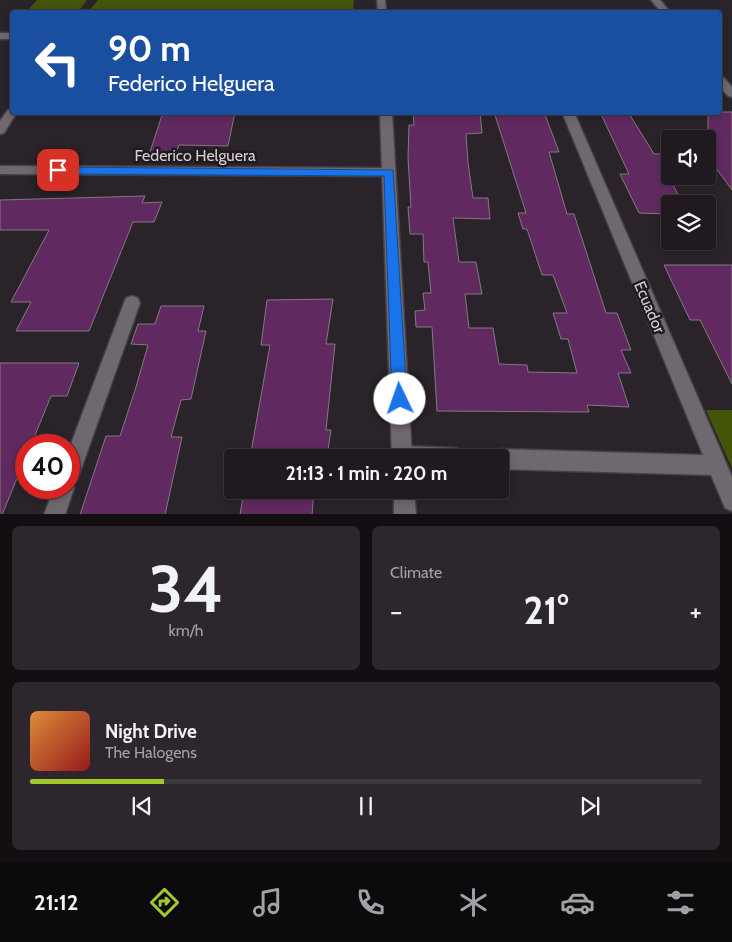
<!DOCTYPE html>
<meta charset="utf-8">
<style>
:root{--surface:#201a20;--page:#2d272d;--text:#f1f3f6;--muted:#a2a1a5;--line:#3d383e;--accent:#a1c92a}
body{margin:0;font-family:Cabin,sans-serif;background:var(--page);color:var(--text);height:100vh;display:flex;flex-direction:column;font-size:19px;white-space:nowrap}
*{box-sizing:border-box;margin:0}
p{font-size:16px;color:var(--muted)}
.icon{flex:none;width:28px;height:28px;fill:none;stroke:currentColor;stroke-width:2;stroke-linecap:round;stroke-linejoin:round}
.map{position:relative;height:514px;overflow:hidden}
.details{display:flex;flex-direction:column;gap:12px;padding:12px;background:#120e12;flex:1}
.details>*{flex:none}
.guide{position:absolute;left:10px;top:10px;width:712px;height:105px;border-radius:5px;box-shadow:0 2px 8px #0003,0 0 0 1px var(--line);background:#1a4fa0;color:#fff;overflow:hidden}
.fabs{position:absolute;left:661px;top:130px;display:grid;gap:10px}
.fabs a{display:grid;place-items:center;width:55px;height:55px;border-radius:5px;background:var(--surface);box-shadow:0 2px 8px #0003,0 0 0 1px var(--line);font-size:25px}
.speed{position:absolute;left:15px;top:434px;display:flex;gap:10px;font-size:25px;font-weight:700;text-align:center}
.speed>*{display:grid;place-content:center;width:65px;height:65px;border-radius:50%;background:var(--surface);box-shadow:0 2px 8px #0003,0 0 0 1px var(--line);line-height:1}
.speed .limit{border:8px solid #d22;background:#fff;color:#111}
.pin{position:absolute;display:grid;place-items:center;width:42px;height:42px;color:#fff;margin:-21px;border-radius:10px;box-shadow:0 2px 8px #0006}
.me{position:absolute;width:55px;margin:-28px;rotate:357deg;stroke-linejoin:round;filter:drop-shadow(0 0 4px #0008)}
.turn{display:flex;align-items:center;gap:18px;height:105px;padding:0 15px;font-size:22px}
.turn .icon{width:65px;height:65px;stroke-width:2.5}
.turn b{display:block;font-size:35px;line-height:42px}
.big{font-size:38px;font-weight:700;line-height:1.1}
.details .card{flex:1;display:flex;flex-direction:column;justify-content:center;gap:8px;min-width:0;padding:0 18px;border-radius:8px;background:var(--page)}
.details .dial{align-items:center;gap:0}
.dial b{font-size:65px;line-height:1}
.song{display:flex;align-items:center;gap:15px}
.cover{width:60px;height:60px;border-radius:8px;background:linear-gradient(135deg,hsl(30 70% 55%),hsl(0 70% 35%))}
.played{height:5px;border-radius:2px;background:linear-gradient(90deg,var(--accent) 20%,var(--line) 20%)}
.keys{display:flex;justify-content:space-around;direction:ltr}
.heat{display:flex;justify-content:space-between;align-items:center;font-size:28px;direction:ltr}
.details .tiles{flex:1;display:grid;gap:12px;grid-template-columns:1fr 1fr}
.card:last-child{grid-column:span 2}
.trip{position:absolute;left:224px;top:449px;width:285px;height:50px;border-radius:5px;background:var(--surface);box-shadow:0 2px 8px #0003,0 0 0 1px var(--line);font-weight:700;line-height:50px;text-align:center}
.tabs{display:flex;height:80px;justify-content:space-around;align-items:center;background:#0d0a0d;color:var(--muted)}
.tabs .icon{width:35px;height:35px}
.tabs .on{color:var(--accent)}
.tabs b{font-size:22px;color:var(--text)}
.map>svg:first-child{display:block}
.green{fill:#425509}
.building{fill:#602a60;stroke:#827981}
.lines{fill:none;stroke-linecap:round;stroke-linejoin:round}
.minor-casing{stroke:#454045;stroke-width:3}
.tertiary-casing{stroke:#454045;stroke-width:3}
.minor{fill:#6f686f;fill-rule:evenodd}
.tertiary{fill:#6f686f;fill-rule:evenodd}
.route{fill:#1a73e8;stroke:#114b97}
.labels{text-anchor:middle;stroke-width:5;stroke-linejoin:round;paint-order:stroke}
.street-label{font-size:16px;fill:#d5d1d5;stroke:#201a20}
</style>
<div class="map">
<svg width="732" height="515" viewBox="0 0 732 515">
<rect width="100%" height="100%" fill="#2a232a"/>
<g class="green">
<path d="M37,0H87L78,12H26Z"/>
<path d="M98,0H354L353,12H88Z"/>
<path d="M706,410H732V468Z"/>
</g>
<g class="building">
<path d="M163,112H235L228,146L179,145L174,158H148Z"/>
<path d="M413,112H480L482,133L466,134L468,163L473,198H488L490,219L453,218L459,262H476L482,294H465L469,328H493L499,364L527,365L528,372L577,373L568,339H561L553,313H567L553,275H542L527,229H523L518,213H526L494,112H544L559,152H549L567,214H574L606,313H617L631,350H621L631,373H618L629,407L587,405L589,412L437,411L432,327H416L415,311L425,310L423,293H431L428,262H424L423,234H410L408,207H411L408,158L409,125H414Z"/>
<path d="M600,112H628L654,154H664L670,165V179L683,204H670V214L639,213L620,174H629Z"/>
<path d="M708,112H732V190L708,157Z"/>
<path d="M145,196L142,203L162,202L154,222H133L89,331H16L31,302H11L49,230H0V200Z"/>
<path d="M664,265H732V384L700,320H690Z"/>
<path d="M333,299L326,344H335L326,430H331L328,450L318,451L317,458H250L270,345H261L267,300Z"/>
<path d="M161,306H204L198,331H206L191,399L181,400L171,437H182L165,515H80L106,436H120L136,387L148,345L131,344L138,324H155Z"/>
<path d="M0,363H79L67,396H51L31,445H26V456L2,515H0Z"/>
<path d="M244,490H314L312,515H240Z"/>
</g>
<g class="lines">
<g class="minor-casing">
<g id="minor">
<path d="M651,0H660L670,12H661Z"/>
<rect x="0" y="33" width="12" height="6"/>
<path d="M720,77L724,78L732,87V97L728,96L720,87Z"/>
<path d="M12,109V112H17L4,133L0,134V121L8,110Z"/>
<path d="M562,112H574L724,458L732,477V511L725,508L711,475L500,469V458H491L493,452L500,449L703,455Z"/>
<path d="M0,166L389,168L394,169L395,172L394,175L389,176L0,174Z"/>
<path d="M132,296L138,298L140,303L79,475L76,482L73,484L74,488L65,515H44L54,488H69V449L124,303L126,298Z"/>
<path d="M402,446L456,448L463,451L466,458H393L395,449Z"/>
</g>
</g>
<g class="tertiary-casing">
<g id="tertiary">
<path d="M377,0H385L386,12H378Z"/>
<path d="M380,112H392L412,458H392Z"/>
<path d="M394,490H414L416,515H394Z"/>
</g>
</g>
<use href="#minor" class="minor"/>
<use href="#tertiary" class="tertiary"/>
</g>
<path class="route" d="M58,167L393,170L407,399L404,404L400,406L395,404L392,399L384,176L58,174L53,170Z"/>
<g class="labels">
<g class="street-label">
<text x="195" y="161">Federico Helguera</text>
<text transform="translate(650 307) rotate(67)" y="6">Ecuador</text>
</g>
</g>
</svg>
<div class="fabs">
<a><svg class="icon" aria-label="sound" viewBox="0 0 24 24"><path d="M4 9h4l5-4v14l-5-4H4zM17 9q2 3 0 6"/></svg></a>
<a><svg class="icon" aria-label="layers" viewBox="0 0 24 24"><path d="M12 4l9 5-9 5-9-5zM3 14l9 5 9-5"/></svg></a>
</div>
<div class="speed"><div class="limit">40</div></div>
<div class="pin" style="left:58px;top:170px;background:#d93025"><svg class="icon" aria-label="arrive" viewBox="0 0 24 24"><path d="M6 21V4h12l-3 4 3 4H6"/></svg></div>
<svg class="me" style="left:400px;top:399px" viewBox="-20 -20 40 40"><circle r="19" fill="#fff"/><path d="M0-13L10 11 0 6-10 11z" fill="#1a73e8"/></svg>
<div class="trip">21:13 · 1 min · 220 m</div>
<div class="guide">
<div class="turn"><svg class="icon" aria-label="left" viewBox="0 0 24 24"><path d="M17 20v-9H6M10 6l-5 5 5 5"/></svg><div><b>90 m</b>Federico Helguera</div></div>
</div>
</div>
<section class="details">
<div class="tiles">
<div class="card dial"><b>34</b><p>km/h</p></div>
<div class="card"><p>Climate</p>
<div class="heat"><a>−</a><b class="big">21°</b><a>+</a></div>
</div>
<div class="card">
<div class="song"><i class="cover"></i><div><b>Night Drive</b><p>The Halogens</p></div></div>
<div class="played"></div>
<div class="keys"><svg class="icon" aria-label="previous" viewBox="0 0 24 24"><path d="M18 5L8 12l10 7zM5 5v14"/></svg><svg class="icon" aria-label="pause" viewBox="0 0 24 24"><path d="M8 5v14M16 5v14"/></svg><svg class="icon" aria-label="next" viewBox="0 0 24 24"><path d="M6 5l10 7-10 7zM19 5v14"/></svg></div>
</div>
</div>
</section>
<nav class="tabs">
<b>21:12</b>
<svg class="icon on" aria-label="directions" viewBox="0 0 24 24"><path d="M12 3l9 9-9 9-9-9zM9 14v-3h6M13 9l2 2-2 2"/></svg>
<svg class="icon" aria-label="music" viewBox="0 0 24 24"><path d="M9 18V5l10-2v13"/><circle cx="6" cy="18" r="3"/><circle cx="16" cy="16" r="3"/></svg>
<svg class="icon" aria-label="phone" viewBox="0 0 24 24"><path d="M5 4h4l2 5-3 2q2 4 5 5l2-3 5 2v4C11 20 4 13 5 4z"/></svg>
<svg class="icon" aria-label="climate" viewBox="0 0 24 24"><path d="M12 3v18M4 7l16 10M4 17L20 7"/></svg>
<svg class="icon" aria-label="car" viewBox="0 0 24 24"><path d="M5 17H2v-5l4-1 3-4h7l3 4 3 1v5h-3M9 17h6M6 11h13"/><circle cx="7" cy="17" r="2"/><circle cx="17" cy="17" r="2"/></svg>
<svg class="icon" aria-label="filters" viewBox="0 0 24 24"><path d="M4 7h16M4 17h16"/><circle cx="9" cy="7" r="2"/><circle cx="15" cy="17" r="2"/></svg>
</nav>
